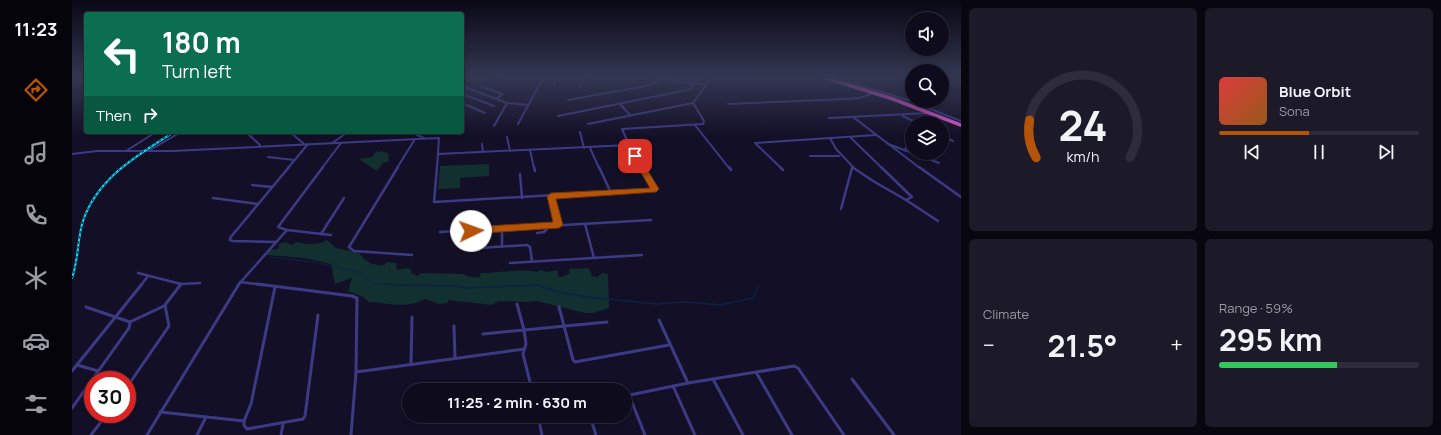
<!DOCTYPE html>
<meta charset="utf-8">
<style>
:root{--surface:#0e0b1c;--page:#1c1929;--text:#f1f3f6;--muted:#9b9ba3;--line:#2e2b3b;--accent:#b45309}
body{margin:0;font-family:Manrope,sans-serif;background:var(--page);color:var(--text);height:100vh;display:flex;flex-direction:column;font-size:15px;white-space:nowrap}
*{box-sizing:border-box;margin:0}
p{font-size:13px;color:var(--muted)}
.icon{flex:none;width:22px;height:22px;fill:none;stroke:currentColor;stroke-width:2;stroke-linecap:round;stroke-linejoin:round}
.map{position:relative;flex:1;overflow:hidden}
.sheet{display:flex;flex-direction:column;gap:8px;padding:8px;background:#08060f;width:480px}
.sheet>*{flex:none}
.hud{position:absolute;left:12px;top:12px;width:380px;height:122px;border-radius:4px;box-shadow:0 2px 6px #0003,0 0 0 1px var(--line);background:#0b6e4f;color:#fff;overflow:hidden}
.controls{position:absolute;left:833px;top:12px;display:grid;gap:8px}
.controls a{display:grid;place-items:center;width:44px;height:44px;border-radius:50%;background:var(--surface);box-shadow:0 2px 6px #0003,0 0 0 1px var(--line);font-size:20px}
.speed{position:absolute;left:12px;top:371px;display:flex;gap:8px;font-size:20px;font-weight:700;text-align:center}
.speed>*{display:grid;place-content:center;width:52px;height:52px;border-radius:50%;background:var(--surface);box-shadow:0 2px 6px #0003,0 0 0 1px var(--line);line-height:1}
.speed .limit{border:6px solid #d22;background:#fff;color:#111}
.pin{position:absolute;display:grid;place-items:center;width:34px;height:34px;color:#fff;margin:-17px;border-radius:8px;box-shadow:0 2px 6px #0006}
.me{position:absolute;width:44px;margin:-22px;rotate:87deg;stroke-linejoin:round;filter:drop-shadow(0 0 3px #0008)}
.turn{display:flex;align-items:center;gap:14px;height:84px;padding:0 12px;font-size:18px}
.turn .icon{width:52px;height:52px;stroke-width:2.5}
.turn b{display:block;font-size:28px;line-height:34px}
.then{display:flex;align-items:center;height:38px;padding:0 12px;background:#0003;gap:8px;font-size:15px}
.big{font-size:30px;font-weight:700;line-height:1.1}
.sheet .tile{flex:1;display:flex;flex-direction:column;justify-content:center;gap:6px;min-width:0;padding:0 14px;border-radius:6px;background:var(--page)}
.sheet .dial{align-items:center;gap:0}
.dial svg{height:104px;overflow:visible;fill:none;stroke:var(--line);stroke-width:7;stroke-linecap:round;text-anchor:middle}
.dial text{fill:var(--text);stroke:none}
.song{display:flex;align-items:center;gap:12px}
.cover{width:48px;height:48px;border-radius:6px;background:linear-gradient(135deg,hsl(0 70% 55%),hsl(30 70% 35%))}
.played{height:4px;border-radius:2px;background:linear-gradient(90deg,var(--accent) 45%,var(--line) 45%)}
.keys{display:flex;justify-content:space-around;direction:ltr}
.heat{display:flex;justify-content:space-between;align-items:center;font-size:22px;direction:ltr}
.charge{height:6px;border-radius:3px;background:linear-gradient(90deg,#34c759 59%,var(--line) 0)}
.sheet .tiles{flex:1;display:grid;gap:8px;grid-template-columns:repeat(2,1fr)}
.trip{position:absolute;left:330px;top:383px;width:230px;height:40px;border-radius:20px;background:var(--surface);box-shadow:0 2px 6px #0003,0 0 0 1px var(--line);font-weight:700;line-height:40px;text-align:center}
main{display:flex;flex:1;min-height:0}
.dock{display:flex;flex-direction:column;width:72px;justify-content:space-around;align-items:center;background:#06040b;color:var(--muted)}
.dock .icon{width:28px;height:28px}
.dock .selected{color:var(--accent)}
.dock b{font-size:18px;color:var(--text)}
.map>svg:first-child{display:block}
.green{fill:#12302f}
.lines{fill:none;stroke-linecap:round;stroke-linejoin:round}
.stream-far1{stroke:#0c2248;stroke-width:1}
.stream{stroke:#0c2248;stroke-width:1.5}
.minor-far2{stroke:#3d3a85;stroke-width:2}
.minor-far1{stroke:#3d3a85;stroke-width:2.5}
.minor{stroke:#3d3a85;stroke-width:3}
.trunk{stroke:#e055d1;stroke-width:3.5}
.rail-casing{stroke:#00e5ff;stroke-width:2}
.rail{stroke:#130f26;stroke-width:1;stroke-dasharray:2.5;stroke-linecap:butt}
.route{fill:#b45309;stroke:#753606}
</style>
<main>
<nav class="dock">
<b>11:23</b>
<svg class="icon selected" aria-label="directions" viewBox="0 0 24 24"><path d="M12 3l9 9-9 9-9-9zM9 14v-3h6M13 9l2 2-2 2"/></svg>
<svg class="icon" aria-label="music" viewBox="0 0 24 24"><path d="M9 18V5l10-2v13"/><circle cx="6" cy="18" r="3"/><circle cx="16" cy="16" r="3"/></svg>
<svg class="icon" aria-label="phone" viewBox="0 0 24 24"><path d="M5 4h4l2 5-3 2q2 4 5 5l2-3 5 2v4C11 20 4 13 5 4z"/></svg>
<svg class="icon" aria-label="climate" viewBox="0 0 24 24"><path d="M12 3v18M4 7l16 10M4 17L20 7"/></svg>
<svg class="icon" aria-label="car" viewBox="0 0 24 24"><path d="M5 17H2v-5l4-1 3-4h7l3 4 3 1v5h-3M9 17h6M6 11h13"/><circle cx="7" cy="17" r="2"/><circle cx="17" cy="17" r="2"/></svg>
<svg class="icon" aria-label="filters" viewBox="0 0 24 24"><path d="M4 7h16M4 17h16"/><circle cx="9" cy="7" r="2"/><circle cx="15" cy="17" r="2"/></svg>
</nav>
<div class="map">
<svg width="889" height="435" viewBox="0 0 889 435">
<rect width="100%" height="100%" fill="#130f26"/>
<g class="green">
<path d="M309,151L316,153L317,161L311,163L305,171L287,159L300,157L303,153Z"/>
<path d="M417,164V176L388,178V188L366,189L368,166Z"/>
<path d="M255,240L264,248L287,253C294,263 302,266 313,265L314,262L324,263L325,270L335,268L340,270L339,273L345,276L349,273L392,274L394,276L407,278L409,273C427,273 446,268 465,272L469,270L474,272L486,270V276L490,277L498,273L497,269L517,268L520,276L525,277L530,273L536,274L537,308L521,313H513L465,301L456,302L426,301L420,305L376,300V303L367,304L354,299C346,302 338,305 329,305C318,305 308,302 297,302L291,297L276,291L280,278L263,284L259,264L232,258L195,255V254L198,250L206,249L207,244L213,242L220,245L224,242C235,244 244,246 255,240Z"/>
</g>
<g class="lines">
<g class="stream-far1">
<path d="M198,257L242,262L290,273L299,283L323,285"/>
<path d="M463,285H465"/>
</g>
<path class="stream" d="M311,284C339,287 368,283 395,288L465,285L486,292L515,297L584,304L614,302L648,305L681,298L686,286"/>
<g class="minor-far2">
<path d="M422,77L433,80"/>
<path d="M579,77L591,79"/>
<path d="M761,77L836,100L889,121"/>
<path d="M481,85L486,77"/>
<path d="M390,86L435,103L456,105"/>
<path d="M408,86L430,94L425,99"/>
<path d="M508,88L512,79L521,77"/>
<path d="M390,94L422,106"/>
<path d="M496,100L574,86L591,79L633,85"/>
<path d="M390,103L413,113"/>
<path d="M548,104L558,115"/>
<path d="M656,104L775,99L787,98L802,93"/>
<path d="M486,116L615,90L618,89L621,83"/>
<path d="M831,116L845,123"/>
<path d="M781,117L848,168"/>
<path d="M757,118L857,113"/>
<path d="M446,124L466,87L474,77"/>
<path d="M516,124L621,103L640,77"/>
<path d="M623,125L657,168"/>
<path d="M422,126L435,103"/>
<path d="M174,132L188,145"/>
<path d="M218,132L232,144"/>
<path d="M339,132L352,138"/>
<path d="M508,132L512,148"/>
<path d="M870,136L881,141"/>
<path d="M435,137L438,151"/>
<path d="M758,138L764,149L782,168"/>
<path d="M779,138L810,168"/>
<path d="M260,143L276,132"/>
<path d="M410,144L411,152"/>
<path d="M816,144L840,153"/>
<path d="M518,148L527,168"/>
<path d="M78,150L109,132"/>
<path d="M458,150L462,168"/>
<path d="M833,150L840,135"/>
<path d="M54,151L84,132"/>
<path d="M840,153L867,163"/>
<path d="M0,154L25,151H100L367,138L365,168"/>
<path d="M366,154L557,145"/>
<path d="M738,156H767"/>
<path d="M196,157L222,160"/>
<path d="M216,168L236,144"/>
<path d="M250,168L269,143"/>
<path d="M325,168L343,139"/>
<path d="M571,168L557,145L550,129L631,124L632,121L621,103"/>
<path d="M709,168L683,143L804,135"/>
</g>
<g class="minor-far1">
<path d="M251,167L206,227L215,230L259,235"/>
<path d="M326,167L277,247L282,251L340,255"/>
<path d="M365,167L362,202L583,189L570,167"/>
<path d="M462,167L463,171"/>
<path d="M527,167L539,193"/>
<path d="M657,167L659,170"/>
<path d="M708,167L711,170"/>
<path d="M780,167L801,181L834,200"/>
<path d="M809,167L840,197L834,200L866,221"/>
<path d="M847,167L889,197"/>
<path d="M448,174L450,198"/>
<path d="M180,185L200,187"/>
<path d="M479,196L487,225"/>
<path d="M141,198L186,204"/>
<path d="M769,209L780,168"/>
<path d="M513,224L522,258"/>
<path d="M430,229V247"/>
<path d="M368,232L579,220"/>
<path d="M465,233L472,232L475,229L474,226"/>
<path d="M249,234L272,198"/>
<path d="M204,242L161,241L158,240V238L217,167"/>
<path d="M392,249L455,245L458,247L460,261"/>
<path d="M438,263L570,255"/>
<path d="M66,273L109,284L128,283"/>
<path d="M168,282L193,285"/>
<path d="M69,285L76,276"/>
<path d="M166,285L215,230"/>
</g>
<g class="minor">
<path d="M185,284L280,296L285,298L284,372L279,435"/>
<path d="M487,307L501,360L503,362L597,345"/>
<path d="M587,320L616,383"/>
<path d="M58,322L92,306"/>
<path d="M382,326L383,357"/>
<path d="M411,334L452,330L445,304"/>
<path d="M339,364L340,317"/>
<path d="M5,365L26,371"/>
<path d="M0,371L70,284"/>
<path d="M284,372L452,349"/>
<path d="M684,372L720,435"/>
<path d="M641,379L671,435"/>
<path d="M780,379L822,435"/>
<path d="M601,386L623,435"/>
<path d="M55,387L97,326L93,305L109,284"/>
<path d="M460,390L451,354L454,344L452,330L535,322"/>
<path d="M557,395L573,435"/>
<path d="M553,396L616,383L722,366L726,368L772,435"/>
<path d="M0,408L57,328L58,322L14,307"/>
<path d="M88,412L172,421V425L175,429L231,419L233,416L246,315"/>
<path d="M466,416L470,435"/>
<path d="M518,416L524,435"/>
<path d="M172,421L179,404L203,287"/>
<path d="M19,435L35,414"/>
<path d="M75,435L167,284"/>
<path d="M125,435L134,417"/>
<path d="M209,435L211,424"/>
</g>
<path class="trunk" d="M751,77L821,99L889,125"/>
<g class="rail-casing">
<path id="rail" d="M0,278C7,259 5,239 11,221C25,178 67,154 102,132"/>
</g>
<use href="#rail" class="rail"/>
</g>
<linearGradient id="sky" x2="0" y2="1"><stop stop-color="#0a0815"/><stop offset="0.56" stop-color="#333752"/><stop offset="1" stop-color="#333752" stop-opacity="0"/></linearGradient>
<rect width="889" height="137" fill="url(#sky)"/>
<path class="route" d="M560,154H563L567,156L587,189L584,192L484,199L491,225L487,228L399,234L395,231L399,227L481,222L475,196L479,193L578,188L559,156Z"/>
</svg>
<div class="controls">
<a><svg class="icon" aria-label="sound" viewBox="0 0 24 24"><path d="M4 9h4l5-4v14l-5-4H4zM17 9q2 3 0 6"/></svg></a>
<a><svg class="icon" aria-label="search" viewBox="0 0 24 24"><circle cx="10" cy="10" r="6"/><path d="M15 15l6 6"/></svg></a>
<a><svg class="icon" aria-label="layers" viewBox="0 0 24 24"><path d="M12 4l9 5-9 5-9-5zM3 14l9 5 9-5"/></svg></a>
</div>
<div class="speed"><div class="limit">30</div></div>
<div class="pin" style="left:563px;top:156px;background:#d93025"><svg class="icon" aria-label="arrive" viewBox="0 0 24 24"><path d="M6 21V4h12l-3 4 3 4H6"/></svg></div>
<svg class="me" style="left:399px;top:231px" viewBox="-20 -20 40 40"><circle r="19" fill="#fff"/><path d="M0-13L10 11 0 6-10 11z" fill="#b45309"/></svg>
<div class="trip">11:25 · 2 min · 630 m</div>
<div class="hud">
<div class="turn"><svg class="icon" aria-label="left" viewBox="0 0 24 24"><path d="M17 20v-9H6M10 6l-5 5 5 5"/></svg><div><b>180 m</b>Turn left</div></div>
<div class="then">Then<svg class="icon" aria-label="right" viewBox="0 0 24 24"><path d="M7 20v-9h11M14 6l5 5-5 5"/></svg></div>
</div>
</div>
<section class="sheet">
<div class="tiles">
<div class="tile dial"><svg viewBox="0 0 100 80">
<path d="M14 69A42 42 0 1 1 86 69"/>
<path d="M14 69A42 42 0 0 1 9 40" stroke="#b45309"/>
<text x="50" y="56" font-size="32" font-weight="700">24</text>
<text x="50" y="72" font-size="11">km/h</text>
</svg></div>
<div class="tile">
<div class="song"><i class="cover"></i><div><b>Blue Orbit</b><p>Sona</p></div></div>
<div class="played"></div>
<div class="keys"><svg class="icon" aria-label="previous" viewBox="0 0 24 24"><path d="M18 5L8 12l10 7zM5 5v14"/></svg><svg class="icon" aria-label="pause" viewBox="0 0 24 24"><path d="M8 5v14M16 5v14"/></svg><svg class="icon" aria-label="next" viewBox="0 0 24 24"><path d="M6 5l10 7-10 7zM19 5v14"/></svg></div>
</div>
<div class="tile"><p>Climate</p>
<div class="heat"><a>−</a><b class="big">21.5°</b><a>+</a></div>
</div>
<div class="tile"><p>Range · 59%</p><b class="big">295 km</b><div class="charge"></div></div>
</div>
</section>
</main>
